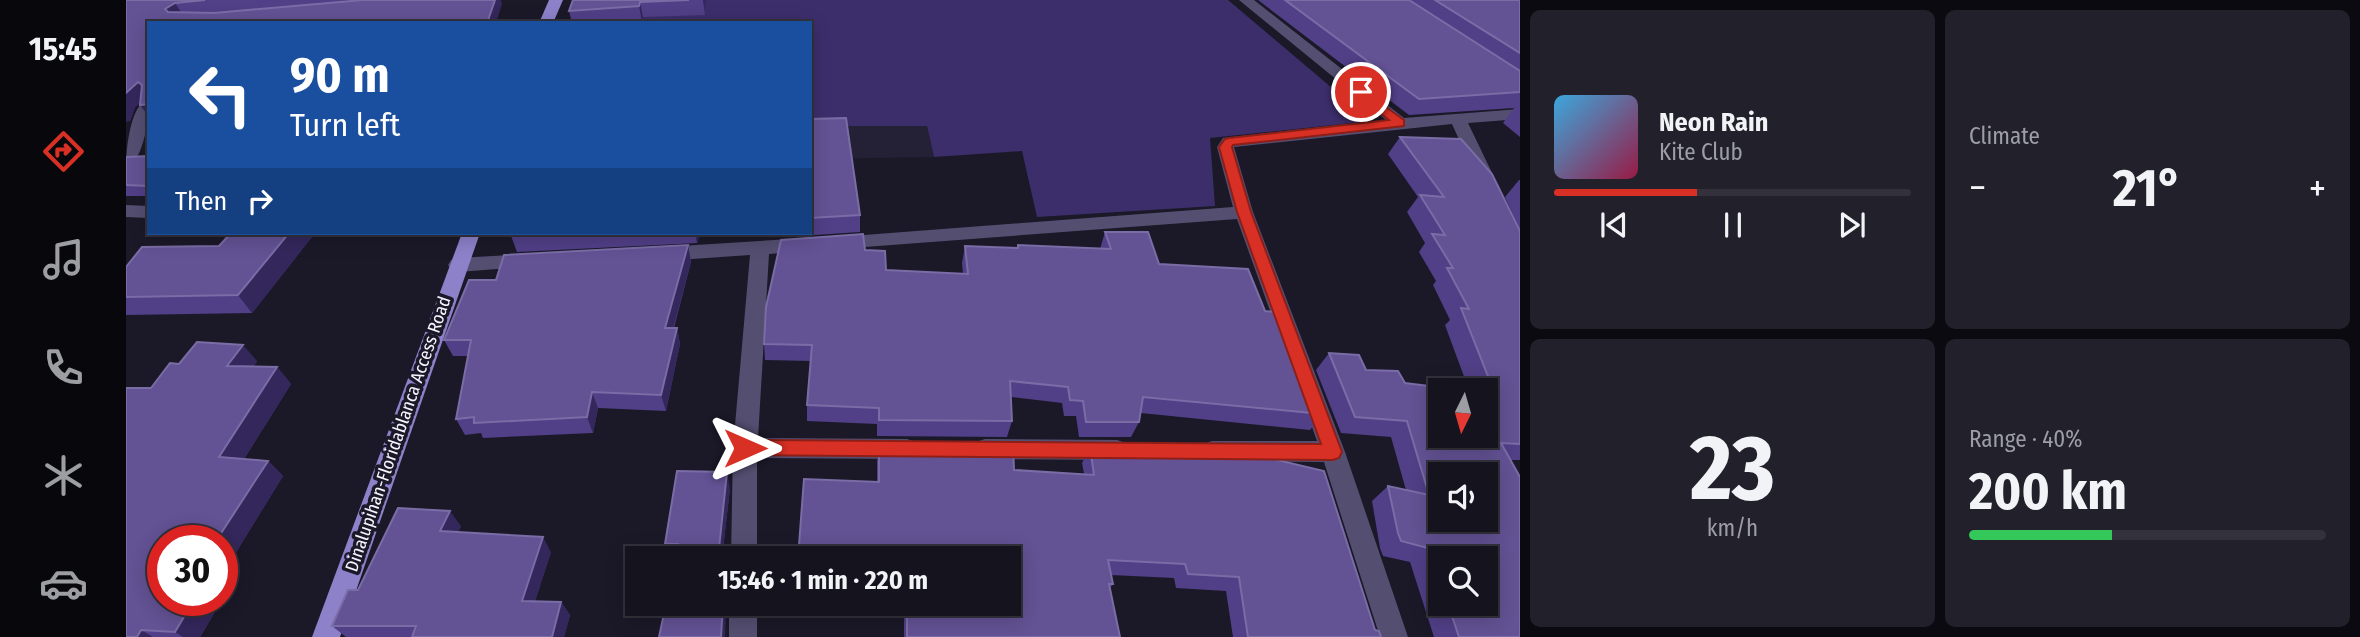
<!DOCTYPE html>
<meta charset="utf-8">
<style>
:root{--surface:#14131e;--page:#21202b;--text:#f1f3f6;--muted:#9d9ea4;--line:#33323c;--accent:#d93025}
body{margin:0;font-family:"Fira Sans Condensed",sans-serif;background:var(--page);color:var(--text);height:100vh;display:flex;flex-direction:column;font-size:26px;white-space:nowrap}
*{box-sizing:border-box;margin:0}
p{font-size:23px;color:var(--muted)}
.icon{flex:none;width:38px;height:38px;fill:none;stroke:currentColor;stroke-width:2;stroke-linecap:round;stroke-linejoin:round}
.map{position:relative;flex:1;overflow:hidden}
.panel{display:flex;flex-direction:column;gap:10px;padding:10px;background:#0b0a10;width:840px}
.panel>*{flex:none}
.top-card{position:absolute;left:21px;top:21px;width:665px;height:214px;border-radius:0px;box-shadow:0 4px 18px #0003,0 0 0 2px var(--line);background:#1a4fa0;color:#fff;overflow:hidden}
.needle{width:46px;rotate:185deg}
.tools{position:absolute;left:1302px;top:378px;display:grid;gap:14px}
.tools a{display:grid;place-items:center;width:70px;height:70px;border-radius:0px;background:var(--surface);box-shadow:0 4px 18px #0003,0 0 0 2px var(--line);font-size:35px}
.speed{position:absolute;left:21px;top:525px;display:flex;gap:14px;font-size:35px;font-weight:700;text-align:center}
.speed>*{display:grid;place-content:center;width:91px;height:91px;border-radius:50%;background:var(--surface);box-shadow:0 4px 18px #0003,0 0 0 2px var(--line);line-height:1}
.speed .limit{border:10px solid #d22;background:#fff;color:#111}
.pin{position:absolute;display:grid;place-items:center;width:60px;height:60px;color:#fff;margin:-30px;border:4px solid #fff;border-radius:50%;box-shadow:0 2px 7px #0007}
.me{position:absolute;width:77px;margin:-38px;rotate:90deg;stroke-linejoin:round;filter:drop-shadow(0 0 5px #0008)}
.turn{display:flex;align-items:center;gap:24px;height:147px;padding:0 28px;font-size:32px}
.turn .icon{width:91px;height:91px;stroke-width:2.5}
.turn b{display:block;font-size:49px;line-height:60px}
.then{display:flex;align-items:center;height:66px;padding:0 28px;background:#0003;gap:14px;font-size:26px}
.big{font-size:52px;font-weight:700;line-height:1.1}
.panel .widget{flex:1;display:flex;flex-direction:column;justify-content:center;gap:10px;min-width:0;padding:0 24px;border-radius:10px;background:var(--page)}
.panel .dial{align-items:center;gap:0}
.dial b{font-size:91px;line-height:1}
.song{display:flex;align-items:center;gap:21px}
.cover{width:84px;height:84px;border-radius:10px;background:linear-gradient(135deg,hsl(200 70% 55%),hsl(340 70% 35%))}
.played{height:7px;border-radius:4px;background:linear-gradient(90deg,var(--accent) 40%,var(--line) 40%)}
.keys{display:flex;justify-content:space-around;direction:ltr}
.heat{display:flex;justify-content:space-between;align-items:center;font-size:38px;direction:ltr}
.charge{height:10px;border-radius:5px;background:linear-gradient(90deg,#34c759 40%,var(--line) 0)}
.panel .tiles{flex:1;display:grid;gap:10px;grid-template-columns:repeat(2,1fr)}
.trip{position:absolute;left:499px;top:546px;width:396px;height:70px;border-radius:0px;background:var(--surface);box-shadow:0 4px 18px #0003,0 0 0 2px var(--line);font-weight:700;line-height:70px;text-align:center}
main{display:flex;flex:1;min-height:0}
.tab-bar{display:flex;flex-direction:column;width:126px;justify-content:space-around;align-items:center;background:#08080c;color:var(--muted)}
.tab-bar .icon{width:49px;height:49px}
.tab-bar .active{color:var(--accent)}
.tab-bar b{font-size:32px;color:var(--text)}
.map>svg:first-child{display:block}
.built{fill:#242036}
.green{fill:#3c2e6b}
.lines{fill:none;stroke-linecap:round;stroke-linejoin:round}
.minor{fill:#544f71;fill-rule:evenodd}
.major{fill:#8d81c9;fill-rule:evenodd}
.wall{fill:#513f87;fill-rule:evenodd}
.shaded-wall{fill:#34275c}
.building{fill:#635294;stroke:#7a6ca5;stroke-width:2;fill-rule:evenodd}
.route{fill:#d93025;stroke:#8d1f18;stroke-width:2}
.labels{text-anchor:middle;stroke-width:7;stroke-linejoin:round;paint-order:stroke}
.street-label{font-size:18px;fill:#f5f4ff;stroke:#1b1928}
</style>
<main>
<nav class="tab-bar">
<b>15:45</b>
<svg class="icon active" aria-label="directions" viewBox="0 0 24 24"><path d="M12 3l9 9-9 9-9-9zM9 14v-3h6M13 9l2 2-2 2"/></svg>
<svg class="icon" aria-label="music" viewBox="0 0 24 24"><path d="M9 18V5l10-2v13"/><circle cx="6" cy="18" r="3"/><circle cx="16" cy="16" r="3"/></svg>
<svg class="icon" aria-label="phone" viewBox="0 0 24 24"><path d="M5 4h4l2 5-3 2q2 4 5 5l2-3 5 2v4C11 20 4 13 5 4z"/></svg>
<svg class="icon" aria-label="climate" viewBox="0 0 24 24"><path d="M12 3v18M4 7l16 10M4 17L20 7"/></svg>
<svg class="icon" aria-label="car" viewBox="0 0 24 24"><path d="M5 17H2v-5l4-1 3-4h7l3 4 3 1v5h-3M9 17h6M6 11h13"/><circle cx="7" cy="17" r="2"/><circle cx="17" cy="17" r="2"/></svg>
</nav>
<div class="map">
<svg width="1394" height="637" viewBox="0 0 1394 637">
<rect width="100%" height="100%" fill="#1b1928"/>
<path class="built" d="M684,126H801L808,157L684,159Z"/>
<path class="green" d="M457,0H1102L1245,121L1084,138L1089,206L911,217L896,151L808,157L801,126H684V23H450Z"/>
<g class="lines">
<g class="minor">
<path d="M1113,0H1128L1278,118L1394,109V119L1342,123L1368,177L1359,182L1350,177L1326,124L1108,147L1127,212L1219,452L1282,637H1254L1198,462L1086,461L1077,458L1074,451L1077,444L1086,441H1191L1111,219L712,249L705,248L702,243L705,238L712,237L1107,207L1091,147L1097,138L1260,120Z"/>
<path d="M23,98C23,115 19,161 0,166C0,150 4,104 23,98Z"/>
<path d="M0,205L23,206V218L0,217Z"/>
<path d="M680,238L687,240L690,245L687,250L643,254L632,438L781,439L790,442L793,449L790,456L781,459L631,458V558H605L607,448L624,255L537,261L530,259L527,254L530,249L537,247Z"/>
<path d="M404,254L411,256L414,261L411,266L332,272L325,270L322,265L325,260L332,258Z"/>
<path d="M859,439L991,440L1000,443L1003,450L1000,457L991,460L859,459L850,456L847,449L850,442Z"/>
<rect x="603" y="604" width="28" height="33"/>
</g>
<g class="major">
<path d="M423,0H437L427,23H413Z"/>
<path d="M336,233H354L214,637H186Z"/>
</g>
</g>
<g class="wall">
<path d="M0,0H235L376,4L23,23L14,103L9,107L4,121Z"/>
<path d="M447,0H580L579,15L517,17L516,22L501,23H446L443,11Z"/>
<path d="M1132,0H1394V137L1377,123L1388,108L1283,115Z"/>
<path d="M684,119L734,215V232L659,237V233H684Z"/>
<path d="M1274,137L1394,231V460H1385L1394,637H1308L1284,562L1257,556L1254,548L1246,501L1262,486L1280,490L1265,437L1215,433L1190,370L1203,353L1240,370L1279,383L1360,436V390H1343L1319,325L1324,320L1307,285L1310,281L1293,252L1299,243L1281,212L1292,197L1262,154ZM1314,558L1360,604H1314Z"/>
<path d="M23,156V196H0V157Z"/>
<path d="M1393,180H1394V230L1379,197Z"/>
<path d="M979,232L1033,264L1139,311L1164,352L1197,414L1184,430L1015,413L1013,422L1005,437H953L950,416H938L936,403L885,397L886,421L881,437L751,436V424L681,421V405L685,361L639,360L638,344L739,250L760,270L837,274L836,263L839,246L891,248L892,245L974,249Z"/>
<path d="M105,233H189L126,313L0,315V267L93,246Z"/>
<path d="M384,233H574L571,243L391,252Z"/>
<path d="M562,245L565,262L548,328H551L554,344L540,411L472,408L467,433L357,438L355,433L339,435L330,419L342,356H327L318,340L370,280Z"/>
<path d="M131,361L127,367H151L165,384L118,459L142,461L157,476L96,575V541L37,600H96L74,637H0L25,388L53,364Z"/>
<path d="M753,445L888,470L958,474L956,463L964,447L1249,630L1255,637H1107L1100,591L1050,588L1048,578L985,575L987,584L984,588L994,637H778V604H882L751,482V461Z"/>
<path d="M604,488L596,558H544L539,544Z"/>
<path d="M335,526L332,532L425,552L409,601L435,602L444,615L438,637H220L206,626L232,590Z"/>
</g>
<g class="shaded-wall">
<path d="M369,0H375L376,4L370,23H361Z"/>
<path d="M577,0H580L579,15Z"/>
<path d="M514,2L517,17L516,22L513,6Z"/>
<path d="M49,3L57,15L47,22L39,9Z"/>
<path d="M12,82L22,96L9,107L4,121L0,122V93Z"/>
<path d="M23,104V117L14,105Z"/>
<path d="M163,233H189L126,313L112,295Z"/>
<path d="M569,233H574L571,243Z"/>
<path d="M562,245L565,262L543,344L539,328Z"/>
<path d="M551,328L554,344L540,411L535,395Z"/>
<path d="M117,345L131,361L116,382L101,366Z"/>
<path d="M151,367L165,384L109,473L93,457Z"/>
<path d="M466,392L472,408L467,433L461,417Z"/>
<path d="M142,461L157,476L96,575V541H90Z"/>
<path d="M601,472L604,488L596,558H592Z"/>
<path d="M324,511L335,526L326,545L314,531Z"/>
<path d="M417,537L425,552L405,614L396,601Z"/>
<path d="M68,600H96L74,637H57L49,632Z"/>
<path d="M435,602L444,615L438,637H426Z"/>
<path d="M597,604L600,615L599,637H595Z"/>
<path d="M15,630L27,637H11Z"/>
</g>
<g class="building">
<path d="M0,0H79L49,3L39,9L42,12L88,13L237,0H369L361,23H23V104L14,105L16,85L12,82L0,93Z"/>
<path d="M447,0H563L514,2L513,6L443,11Z"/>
<path d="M1159,0H1283L1394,71V92L1293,99Z"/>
<path d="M1309,0H1394V53Z"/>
<path d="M720,118L734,215L684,218V119Z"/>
<path d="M1274,137L1335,139L1366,174L1394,231V444L1375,443L1394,477V637H1333L1322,604H1360V558H1314V582L1302,548L1275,541L1272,533L1262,486L1303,495L1281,421L1229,417L1203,353L1233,355L1240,370L1272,371L1279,383L1335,390H1314V436H1360V393L1369,394L1335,308L1343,309L1321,268H1327L1306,234L1319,235L1294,195L1318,197ZM1314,474H1360V520H1314Z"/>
<path d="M23,156V186L0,185V157Z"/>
<path d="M979,232H1022L1033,264L1122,269L1139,311L1150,312L1164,352H1174L1197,414L1017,397L1013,422H960L957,401L944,400L942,387L884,381L886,421L753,420V408L681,405L686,345L638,344L640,307L655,240L737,234L739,250L759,251L760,270L842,274L839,246L892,248V245L985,249Z"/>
<path d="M105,233H163L112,295L0,297V267L16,247L93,246Z"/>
<path d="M385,233H426L384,235Z"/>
<path d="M562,245L539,328H551L535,395L466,392L461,417L348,423V417L330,419L345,340H318L343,280H370L378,255Z"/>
<path d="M71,342L117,345L101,366L151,367L93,457L142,461L90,541H37V600H68L49,632L15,630L11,637H0V388H25L44,363L53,364Z"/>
<path d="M753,445L887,446L888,470L968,475L964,447L1100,448L1198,471L1249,630L1253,631L1255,637H1122L1113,577L1062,574L1059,564L982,560L987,584H983L994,637H781V604H882V558H672L678,479L753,482Z"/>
<path d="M551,471L601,472L592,558H549L552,544H539Z"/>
<path d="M272,508L324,511L314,531L417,537L396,601L435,602L426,637H286L290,626H206L222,590H232Z"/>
<path d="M540,604H597L595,637H533Z"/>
</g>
<path class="route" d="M1235,89L1278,120V126L1107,145L1106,147L1125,212L1216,452L1213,458L1207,460L619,455L612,453L609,448L612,442L619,440L1195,444L1111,212L1093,147L1099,139L1103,138L1263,120L1231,95L1229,92Z"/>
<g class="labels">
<g class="street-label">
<text transform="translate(272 434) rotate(-71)" y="6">Dinalupihan-Floridablanca Access Road</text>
</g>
</g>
</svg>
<div class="tools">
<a><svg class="needle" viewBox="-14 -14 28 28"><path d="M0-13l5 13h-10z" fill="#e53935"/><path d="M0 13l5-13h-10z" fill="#9d9ea4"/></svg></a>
<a><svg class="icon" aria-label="sound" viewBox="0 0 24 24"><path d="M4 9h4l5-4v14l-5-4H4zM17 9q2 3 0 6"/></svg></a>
<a><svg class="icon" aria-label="search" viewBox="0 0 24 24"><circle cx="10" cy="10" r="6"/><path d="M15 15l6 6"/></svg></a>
</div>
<div class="speed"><div class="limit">30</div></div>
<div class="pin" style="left:1235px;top:92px;background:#d93025"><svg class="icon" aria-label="arrive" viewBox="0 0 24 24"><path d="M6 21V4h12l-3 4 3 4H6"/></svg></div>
<svg class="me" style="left:619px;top:448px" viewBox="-20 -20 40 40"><path d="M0-17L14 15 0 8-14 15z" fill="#d93025" stroke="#fff" stroke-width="4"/></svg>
<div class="trip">15:46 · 1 min · 220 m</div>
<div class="top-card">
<div class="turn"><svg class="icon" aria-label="left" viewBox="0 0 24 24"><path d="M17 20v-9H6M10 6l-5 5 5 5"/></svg><div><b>90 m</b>Turn left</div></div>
<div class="then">Then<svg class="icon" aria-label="right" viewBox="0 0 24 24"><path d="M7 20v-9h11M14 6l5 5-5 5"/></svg></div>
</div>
</div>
<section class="panel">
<div class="tiles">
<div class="widget">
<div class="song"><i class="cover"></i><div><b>Neon Rain</b><p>Kite Club</p></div></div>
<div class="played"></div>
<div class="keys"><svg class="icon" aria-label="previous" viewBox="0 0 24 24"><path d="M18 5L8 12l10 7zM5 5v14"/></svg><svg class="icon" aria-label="pause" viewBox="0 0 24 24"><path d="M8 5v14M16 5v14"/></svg><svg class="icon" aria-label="next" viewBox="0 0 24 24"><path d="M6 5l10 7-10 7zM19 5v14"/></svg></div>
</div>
<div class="widget"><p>Climate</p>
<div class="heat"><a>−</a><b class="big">21°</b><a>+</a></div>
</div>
<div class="widget dial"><b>23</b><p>km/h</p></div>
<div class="widget"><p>Range · 40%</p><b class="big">200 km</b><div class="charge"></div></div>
</div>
</section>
</main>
